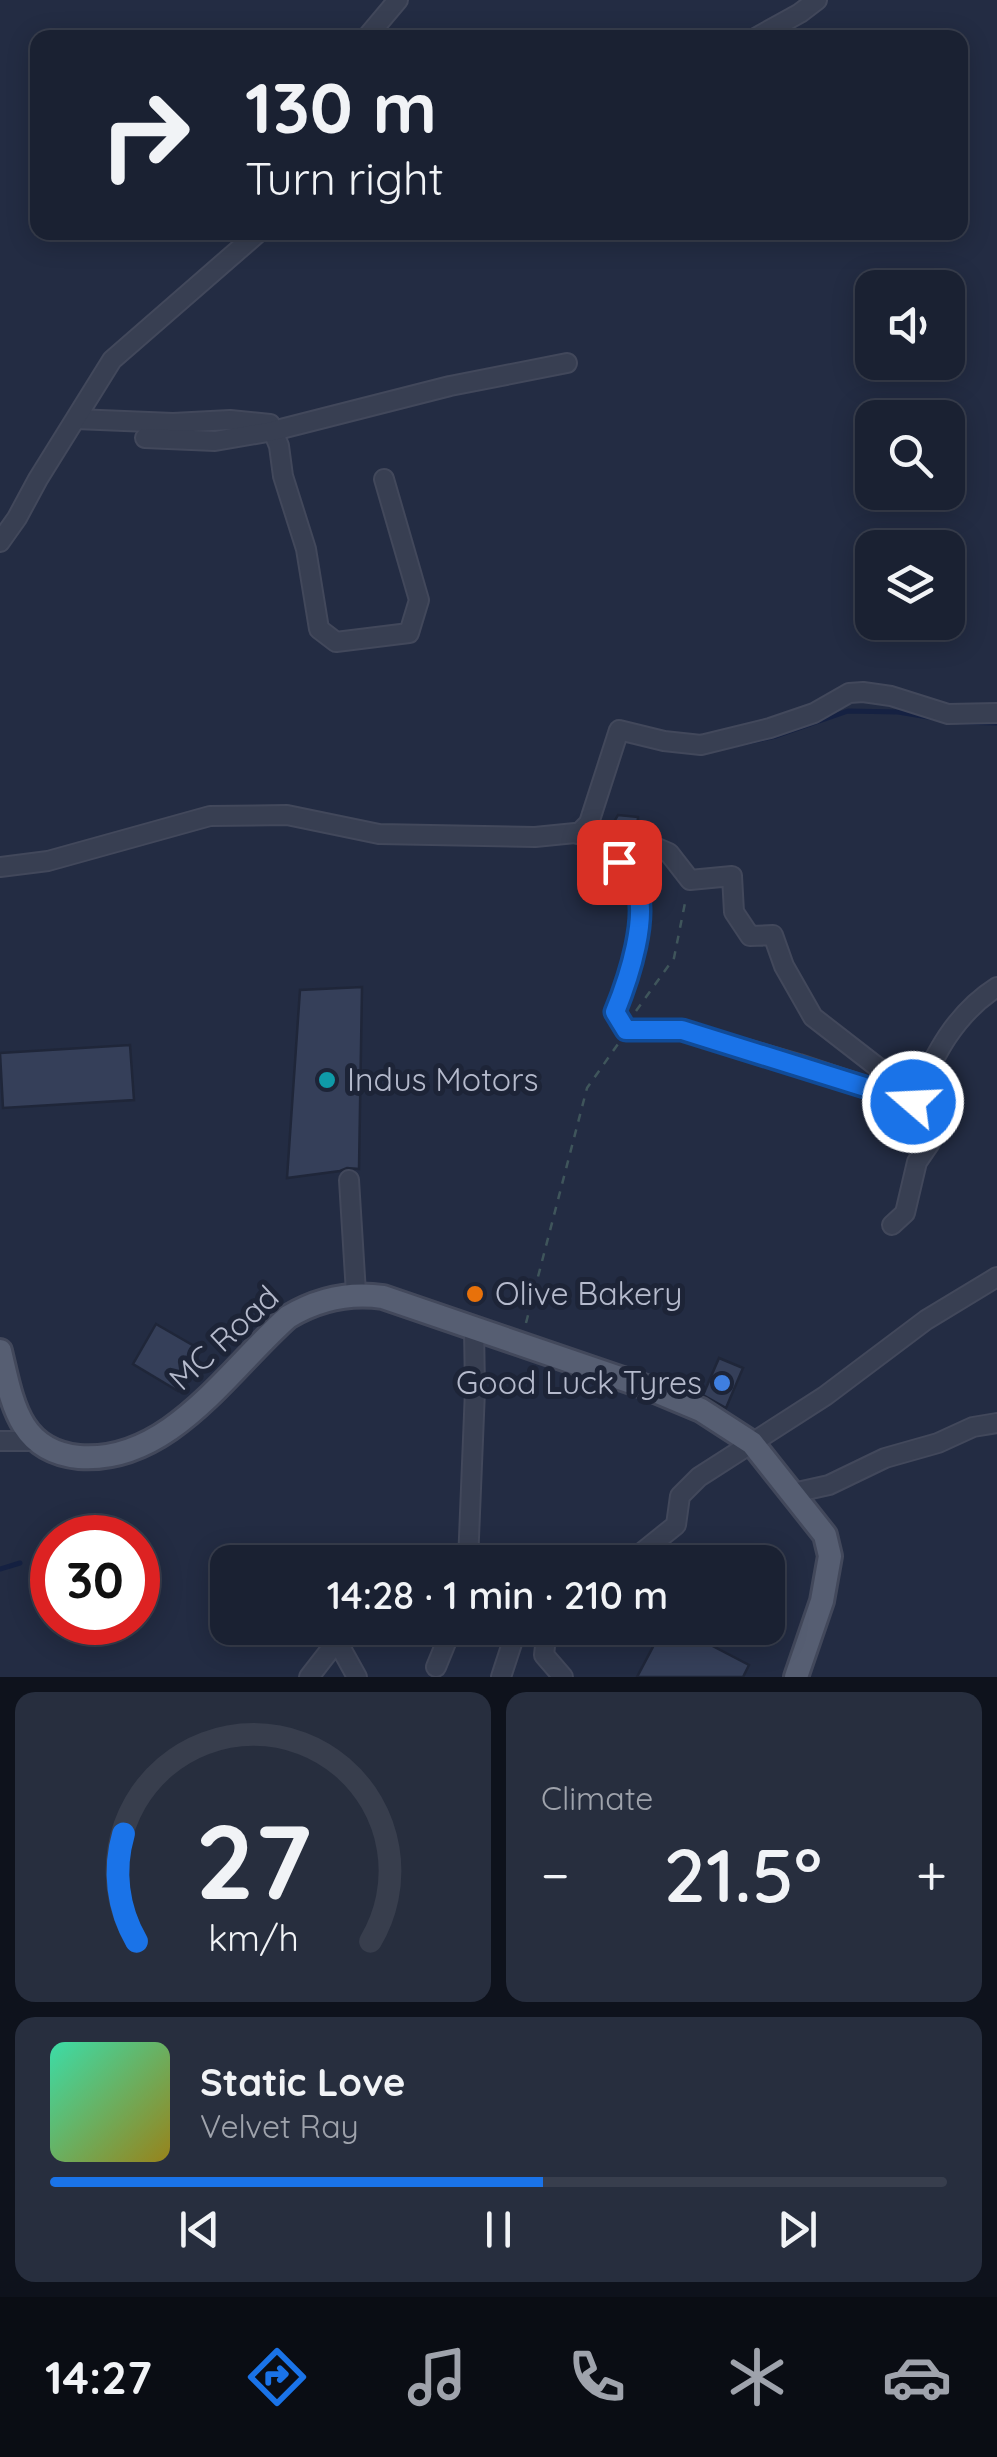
<!DOCTYPE html>
<meta charset="utf-8">
<style>
:root{--surface:#1a2132;--page:#272e3e;--text:#f1f3f6;--muted:#9fa3ac;--line:#383e4d;--accent:#1a73e8}
body{margin:0;font-family:Quicksand,sans-serif;background:var(--page);color:var(--text);height:100vh;display:flex;flex-direction:column;font-size:38px;white-space:nowrap}
*{box-sizing:border-box;margin:0}
p{font-size:32px;color:var(--muted)}
.icon{flex:none;width:55px;height:55px;fill:none;stroke:currentColor;stroke-width:2;stroke-linecap:round;stroke-linejoin:round}
.map{position:relative;height:1677px;overflow:hidden}
.details{display:flex;flex-direction:column;gap:15px;padding:15px;background:#0e121c;flex:1}
.details>*{flex:none}
.guide{position:absolute;left:30px;top:30px;width:938px;height:210px;border-radius:20px;box-shadow:0 5px 25px #0003,0 0 0 2px var(--line);background:#1a2132;color:var(--text);overflow:hidden}
.tools{position:absolute;left:855px;top:270px;display:grid;gap:20px}
.tools a{display:grid;place-items:center;width:110px;height:110px;border-radius:20px;background:var(--surface);box-shadow:0 5px 25px #0003,0 0 0 2px var(--line);font-size:50px}
.speed{position:absolute;left:30px;top:1515px;display:flex;gap:20px;font-size:50px;font-weight:700;text-align:center}
.speed>*{display:grid;place-content:center;width:130px;height:130px;border-radius:50%;background:var(--surface);box-shadow:0 5px 25px #0003,0 0 0 2px var(--line);line-height:1}
.speed .limit{border:15px solid #d22;background:#fff;color:#111}
.pin{position:absolute;display:grid;place-items:center;width:85px;height:85px;color:#fff;margin:-42px;border-radius:20px;box-shadow:0 5px 15px #0006}
.me{position:absolute;width:110px;margin:-55px;rotate:289deg;stroke-linejoin:round;filter:drop-shadow(0 0 8px #0008)}
.turn{display:flex;align-items:center;gap:35px;height:210px;padding:0 50px;font-size:45px}
.turn .icon{width:130px;height:130px;stroke-width:2.5}
.turn b{display:block;font-size:70px;line-height:85px}
.big{font-size:75px;font-weight:600;line-height:1.1}
.details .tile{flex:1;display:flex;flex-direction:column;justify-content:center;gap:15px;min-width:0;padding:0 35px;border-radius:20px;background:var(--page)}
.details .dial{align-items:center;gap:0}
.dial svg{height:260px;overflow:visible;fill:none;stroke:var(--line);stroke-width:7;stroke-linecap:round;text-anchor:middle}
.dial text{fill:var(--text);stroke:none}
.song{display:flex;align-items:center;gap:30px}
.cover{width:120px;height:120px;border-radius:15px;background:linear-gradient(135deg,hsl(160 70% 55%),hsl(50 70% 35%))}
.played{height:10px;border-radius:5px;background:linear-gradient(90deg,var(--accent) 55%,var(--line) 55%)}
.keys{display:flex;justify-content:space-around;direction:ltr}
.heat{display:flex;justify-content:space-between;align-items:center;font-size:55px;direction:ltr}
.details .tiles{flex:1;display:grid;gap:15px;grid-template-columns:1fr 1fr}
.tile:last-child{grid-column:span 2}
.trip{position:absolute;left:210px;top:1545px;width:575px;height:100px;border-radius:20px;background:var(--surface);box-shadow:0 5px 25px #0003,0 0 0 2px var(--line);font-weight:600;line-height:100px;text-align:center}
.tabs{display:flex;height:160px;justify-content:space-around;align-items:center;background:#0a0d14;color:var(--muted)}
.tabs .icon{width:70px;height:70px}
.tabs .on{color:var(--accent)}
.tabs b{font-size:45px;color:var(--text)}
.map>svg:first-child{display:block}
.lines{fill:none;stroke-linecap:round;stroke-linejoin:round}
.stream{stroke:#152142;stroke-width:5}
.building{fill:#353f59;stroke:#1f2639;stroke-width:2.5}
.minor-casing{stroke:#42485b;stroke-width:22}
.major-casing{stroke:#42485b;stroke-width:28}
.path{stroke:#3f555b;stroke-width:2.5;stroke-dasharray:8 8;stroke-linecap:butt}
.minor{stroke:#383f52;stroke-width:18}
.major{stroke:#565e72;stroke-width:22}
.route-casing{stroke:#114b97;stroke-width:25}
.route{stroke:#1a73e8;stroke-width:18}
.culture-dot{fill:#0f9aa8;stroke:#1d2437;stroke-width:4}
.food-dot{fill:#e8710a;stroke:#1d2437;stroke-width:4}
.shop-dot{fill:#3f7fe0;stroke:#1d2437;stroke-width:4}
.labels{text-anchor:middle;stroke-width:10;stroke-linejoin:round;paint-order:stroke}
.poi-label{font-size:32px;fill:#b5bacc;stroke:#1d2437;text-anchor:start}
.street-label{font-size:32px;fill:#b5bacc;stroke:#1d2437}
</style>
<div class="map">
<svg width="997" height="1677" viewBox="0 0 997 1677">
<rect width="100%" height="100%" fill="#232c43"/>
<g class="lines">
<g class="stream">
<path d="M959,722L997,723"/>
<path d="M711,750L776,736L848,711L898,712L934,718"/>
<path d="M0,1569L20,1563"/>
</g>
</g>
<g class="building">
<path d="M618,815L638,817L637,830L603,825L614,822Z"/>
<path d="M362,987L359,1169L347,1168L340,1171L287,1178L300,990Z"/>
<path d="M130,1045L134,1100L3,1108L0,1053Z"/>
<path d="M156,1324L201,1350L178,1391L133,1364Z"/>
<path d="M719,1358L743,1368L726,1408L703,1395Z"/>
<path d="M663,1628H678L749,1665L743,1677H637Z"/>
</g>
<g class="lines">
<g class="minor-casing">
<g id="minor">
<path d="M366,38L398,0"/>
<path d="M755,38L800,13L817,0"/>
<path d="M76,419L173,423L230,420L270,424L279,446L283,476L306,549L319,629L336,642L409,633L419,600L384,479"/>
<path d="M145,438L215,441L273,431L450,386L567,363"/>
<path d="M0,542L17,518L38,479L112,360L259,232"/>
<path d="M578,834L589,823L619,730L664,741L701,745L770,728L814,713L849,693L863,692L891,696L948,714L997,713"/>
<path d="M601,839C611,852 629,867 635,882C650,916 628,980 615,1012L626,1030L683,1031L799,1064L913,1102C934,1057 953,1015 997,987"/>
<path d="M0,867L48,861L210,816L287,815L379,834L535,837L575,833L648,844L669,853L690,880L732,876L734,912L750,936L773,935L784,966L813,1017L880,1069L930,1122V1143L917,1162L905,1213L892,1225"/>
<path d="M349,1180L356,1293"/>
<path d="M0,1441H35"/>
<path d="M793,1493L829,1485L885,1458L938,1443L973,1427L997,1423"/>
<path d="M468,1562L475,1390L474,1328"/>
<path d="M630,1562L676,1525L680,1496L699,1477L825,1396L926,1320L997,1277"/>
<path d="M547,1628L544,1655L563,1677"/>
<path d="M436,1667L452,1628"/>
<path d="M309,1677L337,1641L357,1677"/>
<path d="M501,1677L517,1628"/>
</g>
</g>
<g class="major-casing">
<path id="major" d="M0,1351C12,1401 18,1451 79,1457C169,1464 228,1370 288,1317C318,1299 348,1292 383,1297L646,1387L701,1410L752,1443L825,1535L830,1556L822,1601L796,1677"/>
</g>
<g class="path">
<path d="M636,1011L674,958L686,898"/>
<path d="M526,1323L587,1088L618,1044"/>
</g>
<use href="#minor" class="minor"/>
<use href="#major" class="major"/>
</g>
<g class="lines">
<g class="route-casing">
<path id="route" d="M619,862C623,868 631,874 634,881C651,913 628,980 615,1012L626,1030H682L913,1102"/>
</g>
<use href="#route" class="route"/>
</g>
<circle class="culture-dot" cx="327" cy="1080" r="10"/>
<circle class="food-dot" cx="475" cy="1294" r="10"/>
<circle class="shop-dot" cx="722" cy="1383" r="10"/>
<g class="labels">
<g class="poi-label">
<text x="347" y="1091">Indus Motors</text>
<text x="495" y="1305">Olive Bakery</text>
<text x="702" y="1394" text-anchor="end">Good Luck Tyres</text>
</g>
<g class="street-label">
<text transform="translate(224 1338) rotate(-43)" y="11">MC Road</text>
</g>
</g>
</svg>
<div class="tools">
<a><svg class="icon" aria-label="sound" viewBox="0 0 24 24"><path d="M4 9h4l5-4v14l-5-4H4zM17 9q2 3 0 6"/></svg></a>
<a><svg class="icon" aria-label="search" viewBox="0 0 24 24"><circle cx="10" cy="10" r="6"/><path d="M15 15l6 6"/></svg></a>
<a><svg class="icon" aria-label="layers" viewBox="0 0 24 24"><path d="M12 4l9 5-9 5-9-5zM3 14l9 5 9-5"/></svg></a>
</div>
<div class="speed"><div class="limit">30</div></div>
<div class="pin" style="left:619px;top:862px;background:#d93025"><svg class="icon" aria-label="arrive" viewBox="0 0 24 24"><path d="M6 21V4h12l-3 4 3 4H6"/></svg></div>
<svg class="me" style="left:913px;top:1102px" viewBox="-20 -20 40 40"><circle r="17" fill="#1a73e8" stroke="#fff" stroke-width="3"/><path d="M0-11L8 9 0 5-8 9z" fill="#fff"/></svg>
<div class="trip">14:28 · 1 min · 210 m</div>
<div class="guide">
<div class="turn"><svg class="icon" aria-label="right" viewBox="0 0 24 24"><path d="M7 20v-9h11M14 6l5 5-5 5"/></svg><div><b>130 m</b>Turn right</div></div>
</div>
</div>
<section class="details">
<div class="tiles">
<div class="tile dial"><svg viewBox="0 0 100 80">
<path d="M14 69A42 42 0 1 1 86 69"/>
<path d="M14 69A42 42 0 0 1 10 36" stroke="#1a73e8"/>
<text x="50" y="56" font-size="32" font-weight="700">27</text>
<text x="50" y="72" font-size="11">km/h</text>
</svg></div>
<div class="tile"><p>Climate</p>
<div class="heat"><a>−</a><b class="big">21.5°</b><a>+</a></div>
</div>
<div class="tile">
<div class="song"><i class="cover"></i><div><b>Static Love</b><p>Velvet Ray</p></div></div>
<div class="played"></div>
<div class="keys"><svg class="icon" aria-label="previous" viewBox="0 0 24 24"><path d="M18 5L8 12l10 7zM5 5v14"/></svg><svg class="icon" aria-label="pause" viewBox="0 0 24 24"><path d="M8 5v14M16 5v14"/></svg><svg class="icon" aria-label="next" viewBox="0 0 24 24"><path d="M6 5l10 7-10 7zM19 5v14"/></svg></div>
</div>
</div>
</section>
<nav class="tabs">
<b>14:27</b>
<svg class="icon on" aria-label="directions" viewBox="0 0 24 24"><path d="M12 3l9 9-9 9-9-9zM9 14v-3h6M13 9l2 2-2 2"/></svg>
<svg class="icon" aria-label="music" viewBox="0 0 24 24"><path d="M9 18V5l10-2v13"/><circle cx="6" cy="18" r="3"/><circle cx="16" cy="16" r="3"/></svg>
<svg class="icon" aria-label="phone" viewBox="0 0 24 24"><path d="M5 4h4l2 5-3 2q2 4 5 5l2-3 5 2v4C11 20 4 13 5 4z"/></svg>
<svg class="icon" aria-label="climate" viewBox="0 0 24 24"><path d="M12 3v18M4 7l16 10M4 17L20 7"/></svg>
<svg class="icon" aria-label="car" viewBox="0 0 24 24"><path d="M5 17H2v-5l4-1 3-4h7l3 4 3 1v5h-3M9 17h6M6 11h13"/><circle cx="7" cy="17" r="2"/><circle cx="17" cy="17" r="2"/></svg>
</nav>
